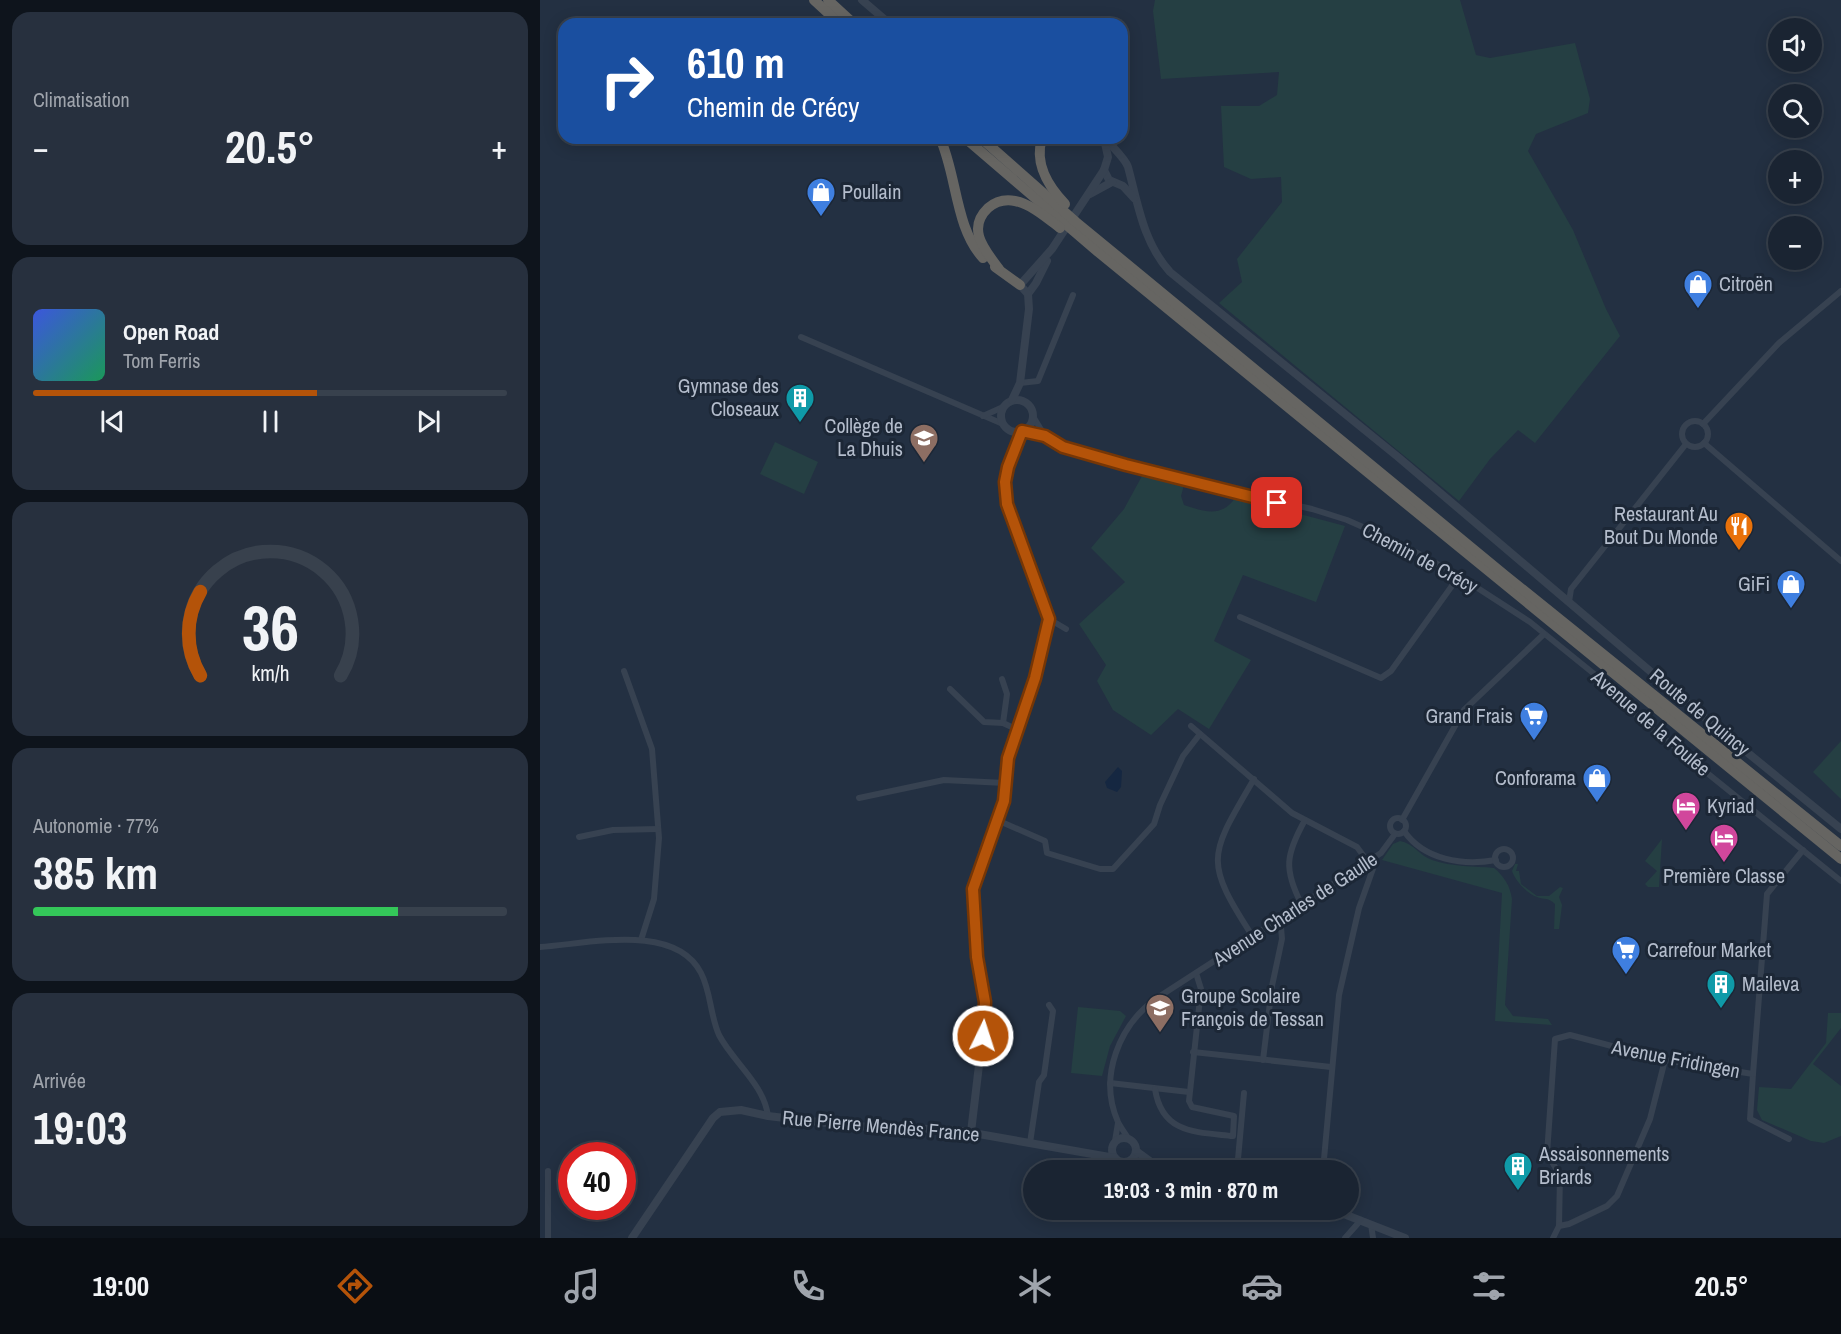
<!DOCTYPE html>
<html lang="fr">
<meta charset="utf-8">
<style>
:root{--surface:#1a2432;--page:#27303e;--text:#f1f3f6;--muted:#9fa4ac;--line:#38414d;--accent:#b45309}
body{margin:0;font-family:"Archivo Narrow",sans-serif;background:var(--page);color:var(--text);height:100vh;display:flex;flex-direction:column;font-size:22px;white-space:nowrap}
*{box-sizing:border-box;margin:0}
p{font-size:20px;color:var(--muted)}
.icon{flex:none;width:33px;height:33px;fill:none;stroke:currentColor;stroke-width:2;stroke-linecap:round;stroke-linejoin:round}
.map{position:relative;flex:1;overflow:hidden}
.sheet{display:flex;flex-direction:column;gap:12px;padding:12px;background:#0e141c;width:540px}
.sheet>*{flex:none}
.top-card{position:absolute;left:18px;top:18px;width:570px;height:126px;border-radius:18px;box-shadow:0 3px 15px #0003,0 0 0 2px var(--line);background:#1a4fa0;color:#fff;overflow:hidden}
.fabs{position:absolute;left:1228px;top:18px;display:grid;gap:12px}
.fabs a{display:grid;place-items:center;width:54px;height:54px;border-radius:50%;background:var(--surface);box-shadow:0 3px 15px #0003,0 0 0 2px var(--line);font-size:30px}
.speed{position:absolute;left:18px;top:1142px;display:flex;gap:12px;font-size:30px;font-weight:700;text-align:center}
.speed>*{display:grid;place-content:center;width:78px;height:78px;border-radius:50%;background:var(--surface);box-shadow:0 3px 15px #0003,0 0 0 2px var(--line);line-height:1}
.speed .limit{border:9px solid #d22;background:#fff;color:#111}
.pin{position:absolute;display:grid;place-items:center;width:51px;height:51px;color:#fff;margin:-26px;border-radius:12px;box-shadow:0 3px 9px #0006}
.me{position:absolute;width:66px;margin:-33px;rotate:4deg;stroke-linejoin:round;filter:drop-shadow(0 0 4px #0008)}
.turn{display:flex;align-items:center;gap:21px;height:126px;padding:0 30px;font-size:27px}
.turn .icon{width:78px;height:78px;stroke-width:2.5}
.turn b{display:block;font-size:42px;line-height:51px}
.big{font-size:45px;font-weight:800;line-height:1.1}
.sheet .card{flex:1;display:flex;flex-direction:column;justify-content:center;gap:9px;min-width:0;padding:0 21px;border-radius:18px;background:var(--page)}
.sheet .dial{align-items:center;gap:0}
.dial svg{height:156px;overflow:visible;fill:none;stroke:var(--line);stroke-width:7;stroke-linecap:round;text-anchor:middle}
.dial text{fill:var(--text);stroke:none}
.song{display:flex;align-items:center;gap:18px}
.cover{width:72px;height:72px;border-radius:9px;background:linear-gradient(135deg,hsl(230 70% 55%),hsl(150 70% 35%))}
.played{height:6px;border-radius:3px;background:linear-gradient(90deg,var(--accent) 60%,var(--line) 60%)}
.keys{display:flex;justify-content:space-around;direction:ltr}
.heat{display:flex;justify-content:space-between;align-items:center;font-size:33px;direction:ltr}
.charge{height:9px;border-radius:4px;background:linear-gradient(90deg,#34c759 77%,var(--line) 0)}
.trip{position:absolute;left:483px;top:1160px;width:336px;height:60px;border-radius:30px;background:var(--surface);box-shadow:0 3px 15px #0003,0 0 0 2px var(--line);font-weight:800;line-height:60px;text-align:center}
.tab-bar{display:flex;height:96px;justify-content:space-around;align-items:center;background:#0a0e14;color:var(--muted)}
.tab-bar .icon{width:42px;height:42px}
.tab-bar .selected{color:var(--accent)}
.tab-bar b{font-size:27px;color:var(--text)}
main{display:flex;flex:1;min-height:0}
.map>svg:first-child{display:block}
.green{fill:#253f43}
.water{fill:#152741}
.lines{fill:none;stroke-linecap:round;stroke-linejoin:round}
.minor{stroke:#374251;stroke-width:6}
.tertiary{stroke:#374251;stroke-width:8}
.trunk{stroke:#666562;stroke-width:10}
.route-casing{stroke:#753606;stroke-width:15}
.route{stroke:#b45309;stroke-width:10}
.labels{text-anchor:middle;stroke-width:6;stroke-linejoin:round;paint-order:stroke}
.poi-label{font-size:20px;fill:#b4bdcc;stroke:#1c2736;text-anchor:start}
.street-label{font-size:20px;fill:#b4bdcc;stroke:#1c2736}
</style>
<main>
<section class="sheet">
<div class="card"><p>Climatisation</p>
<div class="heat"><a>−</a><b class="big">20.5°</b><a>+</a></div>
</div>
<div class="card">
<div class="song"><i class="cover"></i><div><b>Open Road</b><p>Tom Ferris</p></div></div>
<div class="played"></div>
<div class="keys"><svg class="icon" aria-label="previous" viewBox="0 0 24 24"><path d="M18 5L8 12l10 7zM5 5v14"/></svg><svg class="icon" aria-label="pause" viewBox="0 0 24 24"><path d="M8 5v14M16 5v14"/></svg><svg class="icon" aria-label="next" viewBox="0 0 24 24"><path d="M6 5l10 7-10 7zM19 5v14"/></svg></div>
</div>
<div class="card dial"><svg viewBox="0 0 100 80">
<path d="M14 69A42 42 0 1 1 86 69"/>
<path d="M14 69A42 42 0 0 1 14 26" stroke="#b45309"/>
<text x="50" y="56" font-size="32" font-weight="700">36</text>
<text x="50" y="72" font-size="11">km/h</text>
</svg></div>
<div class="card"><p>Autonomie · 77%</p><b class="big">385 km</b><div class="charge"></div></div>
<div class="card"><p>Arrivée</p><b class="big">19:03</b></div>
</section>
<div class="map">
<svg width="1301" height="1238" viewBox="0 0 1301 1238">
<rect width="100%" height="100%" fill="#233042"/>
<g class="green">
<path d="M615,0H920L936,55L950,58L1035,43L1050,99L1048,113L996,134L988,151L1033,230L1066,309L1080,336L995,443L978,430L950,459L919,501L679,303L702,282L697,259L742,202L741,177L711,179L684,167L681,106H719L737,95L739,72L621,79L613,11Z"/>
<path d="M235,442L278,462L264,494L220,474Z"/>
<path d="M602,476L644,485L641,496L644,505C666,512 681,518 696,497L805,526L776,602L703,575L674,641L711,660L669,729L638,709L611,735L573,710L557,681L566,665L539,624L585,582L551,548L584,509Z"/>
<path d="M1301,741V799L1273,772Z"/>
<path d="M1122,839L1119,887H1108L1105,884L1117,871L1105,861Z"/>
<path d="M860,841C873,843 880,856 892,860C912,867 934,866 954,868C964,876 970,886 972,899L965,1005L973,1016L1008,1019L1012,1025L955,1021L962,893L842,860L853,844Z"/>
<path d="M975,864H978L976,871H979L981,884L997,896H1009L1020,887L1023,888L1019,897L1022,905L1019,929H1014L1015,904C1008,897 1005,900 997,897C987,894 975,880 972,871Z"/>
<path d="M538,1007L580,1011L586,1016L570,1046L562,1076L531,1073Z"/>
<path d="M1288,1013H1301V1028L1273,1064L1301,1086V1136L1284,1143L1271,1141L1222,1120L1217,1110L1219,1087L1251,1089L1286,1043Z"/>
</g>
<path class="water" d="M578,767L582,771L581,787L577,792L567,788L565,782Z"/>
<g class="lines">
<g class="minor">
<path d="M261,337L463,424"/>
<path d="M480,383L498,381L533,295"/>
<path d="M443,416L463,407"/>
<path d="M494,418L505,436L523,447L643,480L772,509L807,520L859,543L919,576L990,622L1074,690L1099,718L1301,881"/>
<circle cx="1155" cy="434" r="13"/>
<path d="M1163,424L1239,343L1301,291"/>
<path d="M484,430L505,436"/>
<path d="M1164,443L1301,561"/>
<path d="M1029,602L1031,589L1146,444"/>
<path d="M700,617L841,678L851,671L919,576"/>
<path d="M509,619L526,629"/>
<path d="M84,671L112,749L119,838L114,899L101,940"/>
<path d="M462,679L467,694L463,723L476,729"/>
<path d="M410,689L444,722L463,723"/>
<path d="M651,726L752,813L817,847L828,862"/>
<path d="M319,798L404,780L465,783"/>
<circle cx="858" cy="826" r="8"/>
<path d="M457,820L505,841L507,853L560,869H573L614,824L620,805L643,756L660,734"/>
<path d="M862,820L924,710L1004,634"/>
<path d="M864,831C884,860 923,866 956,860"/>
<path d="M39,837L73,830L118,829"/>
<circle cx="964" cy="858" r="9"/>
<path d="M762,905C743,869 746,854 765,820"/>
<path d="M713,937C663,860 669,856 714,779"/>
<path d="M0,947C47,944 135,922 161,973C171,992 170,1015 179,1035C193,1062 224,1084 228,1116"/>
<path d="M653,1052L791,1067"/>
<path d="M723,1060L732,986L742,939L741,927L738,920"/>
<path d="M1213,1074L1210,1119L1249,1139"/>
<path d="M570,1083L649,1092"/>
<path d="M615,1089C622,1134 656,1132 693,1136L694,1116L652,1107L649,1101L661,989L656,973"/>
<path d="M588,1138C585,1133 581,1128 578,1122C558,1077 579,1025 617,998L841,853L855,834"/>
<path d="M575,1141L578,1123"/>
<path d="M490,1143L499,1082L504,1075L513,1011L509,1005"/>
<path d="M697,1170L704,1093"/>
<path d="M783,1170L799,995L819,908L835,863L833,859"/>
<path d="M8,1171V1238"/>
<path d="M831,1224L833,1238"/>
<path d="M1019,1226L1020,1175L1007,1154L1015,1039L1030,1035L1125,1060L1213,1074L1227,894L1263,850"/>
<path d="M805,1238L821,1220"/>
<path d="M1013,1238L1019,1226L1029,1224L1067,1206L1077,1196L1110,1119L1125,1060"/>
</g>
<g class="tertiary">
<path d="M322,0L350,24"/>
<path d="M565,138C571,146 585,158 588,167C598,204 603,242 630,272L858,457L1170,722L1301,829"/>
<path d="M564,170L569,180L583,186L594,198"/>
<path d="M550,194L572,182"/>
<path d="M488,294L496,283L507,261"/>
<circle cx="477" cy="416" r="16"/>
<path d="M472,400L480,383L489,309L488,294L480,285L512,249L564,170L568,157L564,139"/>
<path d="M431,1132L445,1015L437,957L433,889L464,801L468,758L495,678L509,619L467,504L465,482L468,467L482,431"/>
<circle cx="584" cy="1150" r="12"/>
<path d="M596,1151L622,1170"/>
<path d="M791,1209L865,1238"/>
<path d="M92,1238L173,1118L180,1112L201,1110L228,1116L312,1126L416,1130L575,1158"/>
</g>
<g class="trunk">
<path d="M274,0L300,24"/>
<path d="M288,0L314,24"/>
<path d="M400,138C417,175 415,228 443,258"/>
<path d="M425,138L558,252L1301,859"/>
<path d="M441,138L536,222L966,576L1301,846"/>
<path d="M502,138C494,164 508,186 525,204"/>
<path d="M455,267L480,285"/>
<path d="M459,269C445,250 426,229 448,208C455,202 465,199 475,201C491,204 507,218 520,228"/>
</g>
</g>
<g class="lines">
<g class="route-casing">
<path id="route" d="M443,1036L445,1002L437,957L433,889L464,801L468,758L495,678L509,619L467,504L465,482L468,467L482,431L505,436L523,447L586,465L737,503"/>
</g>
<use href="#route" class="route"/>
</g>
<defs>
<g id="shop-pin" transform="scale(1.5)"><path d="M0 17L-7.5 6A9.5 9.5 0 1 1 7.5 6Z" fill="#3f7fe0" stroke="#1c2736"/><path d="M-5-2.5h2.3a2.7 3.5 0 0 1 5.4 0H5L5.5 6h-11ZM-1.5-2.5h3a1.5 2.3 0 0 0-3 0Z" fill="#fff"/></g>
<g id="building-pin" transform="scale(1.5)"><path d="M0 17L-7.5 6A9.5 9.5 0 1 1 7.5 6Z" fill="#0f9aa8" stroke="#1c2736"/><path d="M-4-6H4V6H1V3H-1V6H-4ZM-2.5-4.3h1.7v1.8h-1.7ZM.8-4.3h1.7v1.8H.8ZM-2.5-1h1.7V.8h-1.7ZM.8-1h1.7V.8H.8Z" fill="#fff"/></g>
<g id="school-pin" transform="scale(1.5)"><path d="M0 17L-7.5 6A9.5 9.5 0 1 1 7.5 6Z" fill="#8d6e63" stroke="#1c2736"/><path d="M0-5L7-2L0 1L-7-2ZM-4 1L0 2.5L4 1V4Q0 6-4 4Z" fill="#fff"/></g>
<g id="restaurant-pin" transform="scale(1.5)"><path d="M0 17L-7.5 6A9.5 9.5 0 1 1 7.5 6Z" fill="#e8710a" stroke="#1c2736"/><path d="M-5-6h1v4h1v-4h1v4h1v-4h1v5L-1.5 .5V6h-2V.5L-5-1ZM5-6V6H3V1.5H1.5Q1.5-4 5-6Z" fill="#fff"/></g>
<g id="supermarket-pin" transform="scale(1.5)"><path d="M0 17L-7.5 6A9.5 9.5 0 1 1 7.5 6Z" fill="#3f7fe0" stroke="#1c2736"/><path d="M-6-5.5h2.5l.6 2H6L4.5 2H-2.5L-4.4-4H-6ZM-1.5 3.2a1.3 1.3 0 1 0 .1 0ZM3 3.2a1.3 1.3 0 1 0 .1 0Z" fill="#fff"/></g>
<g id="hotel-pin" transform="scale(1.5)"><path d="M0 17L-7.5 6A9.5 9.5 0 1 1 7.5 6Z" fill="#d1479c" stroke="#1c2736"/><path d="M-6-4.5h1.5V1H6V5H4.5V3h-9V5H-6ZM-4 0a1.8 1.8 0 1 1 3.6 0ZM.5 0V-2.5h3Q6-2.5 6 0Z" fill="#fff"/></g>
</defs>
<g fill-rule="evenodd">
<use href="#shop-pin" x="281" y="192"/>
<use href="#shop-pin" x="1158" y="284"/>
<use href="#building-pin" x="260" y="398"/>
<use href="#school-pin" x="384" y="438"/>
<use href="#restaurant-pin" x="1199" y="526"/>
<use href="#shop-pin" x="1251" y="584"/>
<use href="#supermarket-pin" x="994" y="716"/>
<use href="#shop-pin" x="1057" y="778"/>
<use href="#hotel-pin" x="1146" y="806"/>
<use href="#hotel-pin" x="1184" y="838"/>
<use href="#supermarket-pin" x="1086" y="950"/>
<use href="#building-pin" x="1181" y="984"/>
<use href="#school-pin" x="620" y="1008"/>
<use href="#building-pin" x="978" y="1166"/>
</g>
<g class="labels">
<g class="poi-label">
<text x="302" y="199">Poullain</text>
<text x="1179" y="291">Citroën</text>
<text x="239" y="393" text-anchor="end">Gymnase des<tspan x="239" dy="23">Closeaux</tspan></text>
<text x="363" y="433" text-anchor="end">Collège de<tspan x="363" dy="23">La Dhuis</tspan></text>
<text x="1178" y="521" text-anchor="end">Restaurant Au<tspan x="1178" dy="23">Bout Du Monde</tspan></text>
<text x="1230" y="591" text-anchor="end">GiFi</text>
<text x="973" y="723" text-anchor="end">Grand Frais</text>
<text x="1036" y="785" text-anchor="end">Conforama</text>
<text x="1167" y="813">Kyriad</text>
<text x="1184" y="883" text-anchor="middle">Première Classe</text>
<text x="1107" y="957">Carrefour Market</text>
<text x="1202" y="991">Maileva</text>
<text x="641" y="1003">Groupe Scolaire<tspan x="641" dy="23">François de Tessan</tspan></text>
<text x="999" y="1161">Assaisonnements<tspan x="999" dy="23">Briards</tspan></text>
</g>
<g class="street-label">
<text transform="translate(880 558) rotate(28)" y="7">Chemin de Crécy</text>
<text transform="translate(1160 712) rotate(40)" y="7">Route de Quincy</text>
<text transform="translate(1111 723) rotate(41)" y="7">Avenue de la Foulée</text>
<text transform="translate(755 909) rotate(-33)" y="7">Avenue Charles de Gaulle</text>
<text transform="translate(1136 1059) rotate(11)" y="7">Avenue Fridingen</text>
<text transform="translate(341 1126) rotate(5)" y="7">Rue Pierre Mendès France</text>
</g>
</g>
</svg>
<div class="fabs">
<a><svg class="icon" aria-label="sound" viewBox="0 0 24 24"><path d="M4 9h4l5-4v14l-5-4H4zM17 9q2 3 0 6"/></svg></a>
<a><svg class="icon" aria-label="search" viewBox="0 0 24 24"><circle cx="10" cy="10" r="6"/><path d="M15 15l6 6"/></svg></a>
<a>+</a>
<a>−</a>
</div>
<div class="speed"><div class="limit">40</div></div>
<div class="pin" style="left:737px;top:503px;background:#d93025"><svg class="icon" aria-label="arrive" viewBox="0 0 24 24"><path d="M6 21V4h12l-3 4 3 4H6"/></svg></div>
<svg class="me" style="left:443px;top:1036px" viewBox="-20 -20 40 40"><circle r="17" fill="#b45309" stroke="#fff" stroke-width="3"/><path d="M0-11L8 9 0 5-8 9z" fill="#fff"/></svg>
<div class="trip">19:03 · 3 min · 870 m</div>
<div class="top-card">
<div class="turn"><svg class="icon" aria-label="right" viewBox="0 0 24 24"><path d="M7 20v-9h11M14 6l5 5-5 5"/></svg><div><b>610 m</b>Chemin de Crécy</div></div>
</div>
</div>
</main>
<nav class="tab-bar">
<b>19:00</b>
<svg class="icon selected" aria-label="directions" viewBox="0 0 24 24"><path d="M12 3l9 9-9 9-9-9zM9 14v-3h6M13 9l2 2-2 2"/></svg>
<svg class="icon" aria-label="music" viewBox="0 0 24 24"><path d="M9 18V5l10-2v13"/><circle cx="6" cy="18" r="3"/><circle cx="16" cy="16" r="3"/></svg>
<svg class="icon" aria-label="phone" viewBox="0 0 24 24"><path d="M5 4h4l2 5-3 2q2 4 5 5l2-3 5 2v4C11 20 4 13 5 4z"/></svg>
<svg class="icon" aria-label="climate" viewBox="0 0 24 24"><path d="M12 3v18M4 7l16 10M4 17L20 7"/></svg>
<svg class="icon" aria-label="car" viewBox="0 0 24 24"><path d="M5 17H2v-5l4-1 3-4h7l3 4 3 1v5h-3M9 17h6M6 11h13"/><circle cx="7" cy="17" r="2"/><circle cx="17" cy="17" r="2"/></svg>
<svg class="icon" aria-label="filters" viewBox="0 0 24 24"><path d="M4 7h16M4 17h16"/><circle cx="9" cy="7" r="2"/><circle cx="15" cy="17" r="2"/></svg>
<b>20.5°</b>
</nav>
